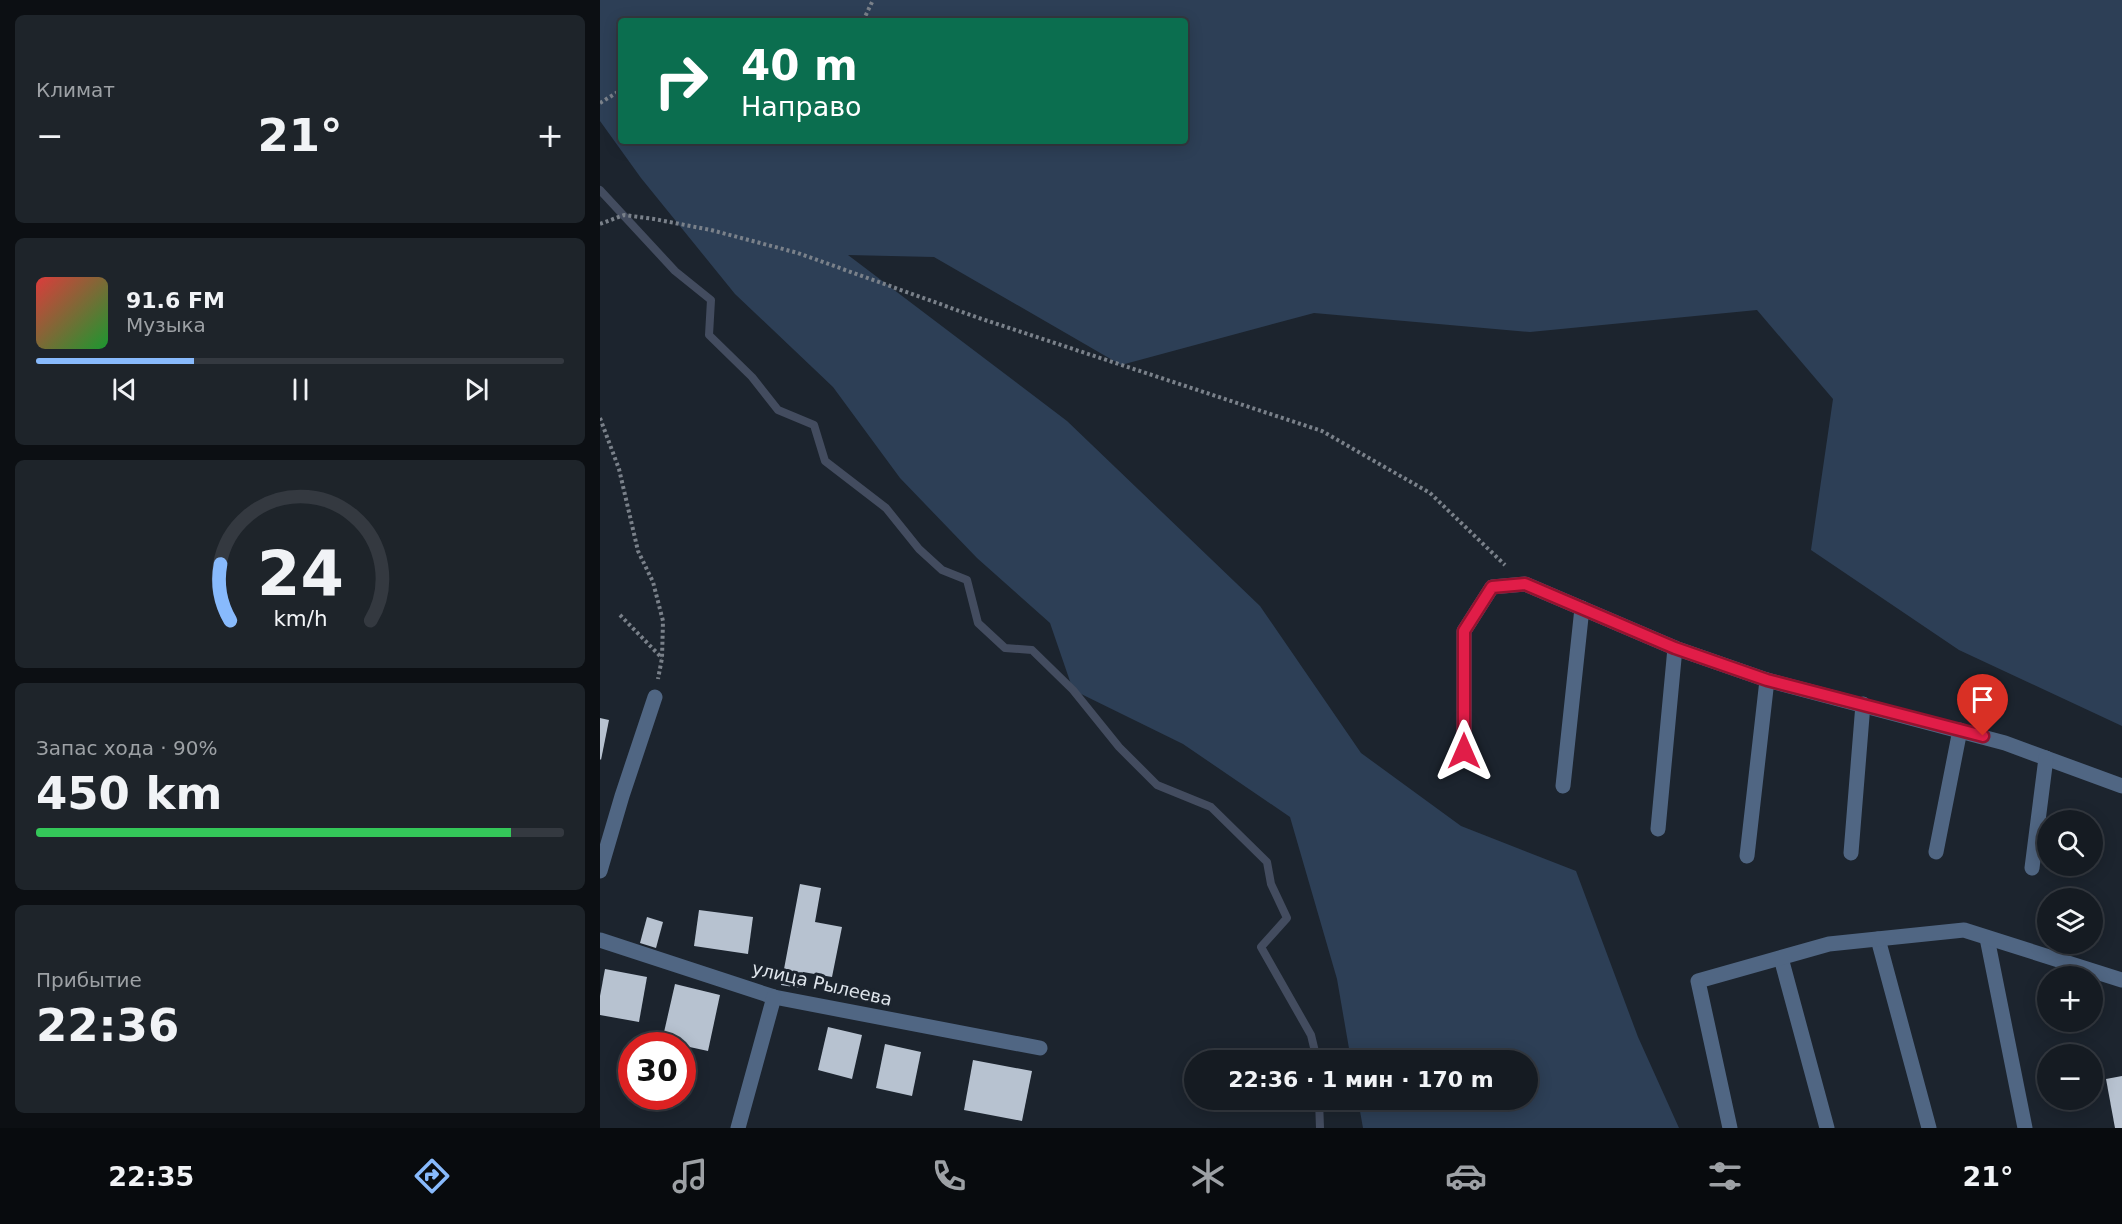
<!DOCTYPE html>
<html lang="ru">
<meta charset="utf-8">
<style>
:root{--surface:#151b22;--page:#1e242a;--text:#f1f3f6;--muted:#9da1a5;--line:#343940;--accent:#88bafc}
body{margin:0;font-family:"DejaVu Sans",sans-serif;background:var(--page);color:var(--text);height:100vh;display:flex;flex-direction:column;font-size:22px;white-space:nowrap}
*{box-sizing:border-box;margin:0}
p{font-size:20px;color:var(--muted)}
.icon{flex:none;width:33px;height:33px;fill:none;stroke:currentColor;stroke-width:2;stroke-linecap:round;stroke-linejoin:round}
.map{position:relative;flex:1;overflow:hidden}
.panel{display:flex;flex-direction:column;gap:15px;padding:15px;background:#0c0f13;width:600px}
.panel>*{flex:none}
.top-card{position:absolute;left:18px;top:18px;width:570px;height:126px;border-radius:6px;box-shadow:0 3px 15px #0003,0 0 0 2px var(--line);background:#0b6e4f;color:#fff;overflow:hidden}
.controls{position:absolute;left:1437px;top:810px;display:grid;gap:12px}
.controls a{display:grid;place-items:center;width:66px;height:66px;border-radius:50%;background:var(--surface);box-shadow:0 3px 15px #0003,0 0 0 2px var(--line);font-size:30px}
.speed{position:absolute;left:18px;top:1032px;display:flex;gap:12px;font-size:30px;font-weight:700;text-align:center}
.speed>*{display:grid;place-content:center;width:78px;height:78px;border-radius:50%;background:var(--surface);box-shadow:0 3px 15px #0003,0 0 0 2px var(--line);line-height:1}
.speed .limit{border:9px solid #d22;background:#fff;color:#111}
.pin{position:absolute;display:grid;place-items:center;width:51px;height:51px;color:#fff;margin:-62px -26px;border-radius:50% 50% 50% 0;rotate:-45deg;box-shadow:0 0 6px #0007}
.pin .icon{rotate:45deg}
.me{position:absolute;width:66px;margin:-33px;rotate:0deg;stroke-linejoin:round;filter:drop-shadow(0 0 4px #0008)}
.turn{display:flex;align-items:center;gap:21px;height:126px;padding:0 24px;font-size:27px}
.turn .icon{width:78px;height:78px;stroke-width:2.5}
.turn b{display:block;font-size:42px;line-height:51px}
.big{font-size:45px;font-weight:700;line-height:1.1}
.panel .tile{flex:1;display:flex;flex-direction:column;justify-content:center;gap:9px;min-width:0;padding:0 21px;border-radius:9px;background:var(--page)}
.panel .dial{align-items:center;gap:0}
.dial svg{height:156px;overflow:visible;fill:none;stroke:var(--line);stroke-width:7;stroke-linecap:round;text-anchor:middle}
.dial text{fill:var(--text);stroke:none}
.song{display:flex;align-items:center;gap:18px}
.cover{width:72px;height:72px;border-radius:9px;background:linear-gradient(135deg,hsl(0 70% 55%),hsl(130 70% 35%))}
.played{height:6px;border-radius:3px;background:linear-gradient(90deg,var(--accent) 30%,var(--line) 30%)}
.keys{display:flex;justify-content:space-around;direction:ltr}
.heat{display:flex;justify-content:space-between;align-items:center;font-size:33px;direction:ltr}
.charge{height:9px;border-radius:4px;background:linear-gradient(90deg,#34c759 90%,var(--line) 0)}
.trip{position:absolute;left:584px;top:1050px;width:354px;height:60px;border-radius:30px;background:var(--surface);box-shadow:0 3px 15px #0003,0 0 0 2px var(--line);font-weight:700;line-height:60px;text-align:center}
.menu{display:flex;height:96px;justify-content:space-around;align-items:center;background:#080b0e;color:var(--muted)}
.menu .icon{width:42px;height:42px}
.menu .on{color:var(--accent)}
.menu b{font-size:27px;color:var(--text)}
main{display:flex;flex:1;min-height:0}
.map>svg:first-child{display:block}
.green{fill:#2d3f56;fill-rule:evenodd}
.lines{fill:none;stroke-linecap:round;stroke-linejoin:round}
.stream{stroke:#434c5f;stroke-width:8}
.building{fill:#b7c2d0}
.path{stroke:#7a818a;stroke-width:4;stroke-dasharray:3 3;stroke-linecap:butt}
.street{stroke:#506683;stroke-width:15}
.route-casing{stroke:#92132f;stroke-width:15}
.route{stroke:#e11d48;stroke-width:10}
.labels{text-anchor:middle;stroke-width:6;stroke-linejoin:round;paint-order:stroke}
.street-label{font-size:18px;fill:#dfe5ec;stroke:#1c242e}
</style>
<main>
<section class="panel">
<div class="tile"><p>Климат</p>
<div class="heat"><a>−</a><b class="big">21°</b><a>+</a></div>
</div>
<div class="tile">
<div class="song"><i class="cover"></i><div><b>91.6 FM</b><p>Музыка</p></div></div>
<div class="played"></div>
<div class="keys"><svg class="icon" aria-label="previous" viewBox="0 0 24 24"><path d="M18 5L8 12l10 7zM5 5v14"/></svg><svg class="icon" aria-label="pause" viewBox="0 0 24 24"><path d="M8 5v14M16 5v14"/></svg><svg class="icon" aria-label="next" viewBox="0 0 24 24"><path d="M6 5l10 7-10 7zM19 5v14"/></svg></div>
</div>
<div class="tile dial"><svg viewBox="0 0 100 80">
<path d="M14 69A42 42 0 1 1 86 69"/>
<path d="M14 69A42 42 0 0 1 9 40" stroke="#88bafc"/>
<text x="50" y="56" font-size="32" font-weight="700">24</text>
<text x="50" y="72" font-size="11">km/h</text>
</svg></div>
<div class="tile"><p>Запас хода · 90%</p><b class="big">450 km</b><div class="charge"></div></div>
<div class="tile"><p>Прибытие</p><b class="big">22:36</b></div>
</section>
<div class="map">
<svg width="1522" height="1128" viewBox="0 0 1522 1128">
<rect width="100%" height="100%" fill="#1c242e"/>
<path class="green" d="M0,0H1522V726L1359,650L1211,550L1233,399L1157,310L930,332L714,313L521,365L334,257L248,255L467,421L660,606L761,753L861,826L976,871L1038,1037L1079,1128H763L758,1100H927V1060H751L737,979L690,817L583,744L473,690L450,623L377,558L300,478L233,387L135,294L41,178L0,121ZM21,21H585V141H21Z"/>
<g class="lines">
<g class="stream">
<path d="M0,190L75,271L111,300L109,335L152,377L178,410L214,425L225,461L286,508L319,549L342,570L367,580L378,623L405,648L432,650L473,690L519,747L557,785L611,807L667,862L671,884L687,918L661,947L711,1035L717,1060"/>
<path d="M719,1100L720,1128"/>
</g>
</g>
<g class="building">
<path d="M0,718L9,720L1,760L0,759Z"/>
<path d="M200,884L221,888L215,922L242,927L232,977L203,972L200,988L181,985Z"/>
<path d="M99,910L153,917L148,954L94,946Z"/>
<path d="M47,917L63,922L56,948L40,943Z"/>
<path d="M5,969L47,977L39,1022L0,1015V996Z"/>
<path d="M75,984L120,995L108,1051L62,1041Z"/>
<path d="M228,1027L262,1035L252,1079L218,1070Z"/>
<path d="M285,1044L321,1052L312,1096L276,1088Z"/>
<path d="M373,1060L432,1071L422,1121L364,1110Z"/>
<path d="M1522,1076V1128H1515L1506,1079Z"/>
</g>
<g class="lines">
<g class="path">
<path d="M263,21L273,0"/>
<path d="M0,103L21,90"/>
<path d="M0,224L24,215L54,219L111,230L198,253L379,318L722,431L830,493L905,565"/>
<path d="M0,418L19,469L38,551L53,582L63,621L62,658L58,679"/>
<path d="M20,615L62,658"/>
</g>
<g class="street">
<path d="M864,751V631L892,587L925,584L1075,648L1167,680L1405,743L1522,786"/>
<path d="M963,786L982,608"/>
<path d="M1058,829L1075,648"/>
<path d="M1336,852L1360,730"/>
<path d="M1251,853L1263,704"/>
<path d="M1147,856L1167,680"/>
<path d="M1432,868L1446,758"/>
<path d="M0,871L22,796L55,697"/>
<path d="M1387,938L1425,1128"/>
<path d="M1278,939L1329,1128"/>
<path d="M0,940L174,997L440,1048"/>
<path d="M1181,958L1227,1128"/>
<path d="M138,1128L174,997"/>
<path d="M1130,1128L1098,981L1229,944L1364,930L1522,980"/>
</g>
</g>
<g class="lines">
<g class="route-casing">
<path id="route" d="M864,751V631L892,587L925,584L1075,648L1167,680L1383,736"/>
</g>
<use href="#route" class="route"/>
</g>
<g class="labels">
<g class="street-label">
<text transform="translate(222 984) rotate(13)" y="6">улица Рылеева</text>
</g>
</g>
</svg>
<div class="controls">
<a><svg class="icon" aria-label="search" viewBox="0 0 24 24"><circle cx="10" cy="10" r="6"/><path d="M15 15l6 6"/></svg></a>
<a><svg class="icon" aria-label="layers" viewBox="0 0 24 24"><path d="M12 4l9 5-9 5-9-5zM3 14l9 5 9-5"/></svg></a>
<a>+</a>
<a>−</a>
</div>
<div class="speed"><div class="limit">30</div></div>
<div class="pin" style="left:1383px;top:736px;background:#d93025"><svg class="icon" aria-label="arrive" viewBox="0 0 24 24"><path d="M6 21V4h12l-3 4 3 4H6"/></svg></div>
<svg class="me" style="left:864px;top:751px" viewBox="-20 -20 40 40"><path d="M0-17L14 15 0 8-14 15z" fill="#e11d48" stroke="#fff" stroke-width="4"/></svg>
<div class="trip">22:36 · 1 мин · 170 m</div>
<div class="top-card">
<div class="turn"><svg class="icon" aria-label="right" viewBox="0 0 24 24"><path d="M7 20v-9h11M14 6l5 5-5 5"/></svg><div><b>40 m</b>Направо</div></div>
</div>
</div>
</main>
<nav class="menu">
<b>22:35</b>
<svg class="icon on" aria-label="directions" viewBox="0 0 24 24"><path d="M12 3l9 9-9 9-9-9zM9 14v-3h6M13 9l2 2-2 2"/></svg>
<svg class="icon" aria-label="music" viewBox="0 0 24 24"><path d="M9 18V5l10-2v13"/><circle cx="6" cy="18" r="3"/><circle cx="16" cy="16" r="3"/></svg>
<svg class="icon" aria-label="phone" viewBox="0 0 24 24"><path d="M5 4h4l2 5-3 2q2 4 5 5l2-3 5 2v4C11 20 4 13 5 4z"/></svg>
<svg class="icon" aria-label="climate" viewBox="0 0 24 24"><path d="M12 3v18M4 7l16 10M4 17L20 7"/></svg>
<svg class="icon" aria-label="car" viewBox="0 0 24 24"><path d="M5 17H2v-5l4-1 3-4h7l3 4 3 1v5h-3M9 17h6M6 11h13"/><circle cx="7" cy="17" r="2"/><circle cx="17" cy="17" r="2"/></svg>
<svg class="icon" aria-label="filters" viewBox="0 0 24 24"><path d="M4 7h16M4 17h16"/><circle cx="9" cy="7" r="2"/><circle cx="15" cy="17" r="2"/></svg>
<b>21°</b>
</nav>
